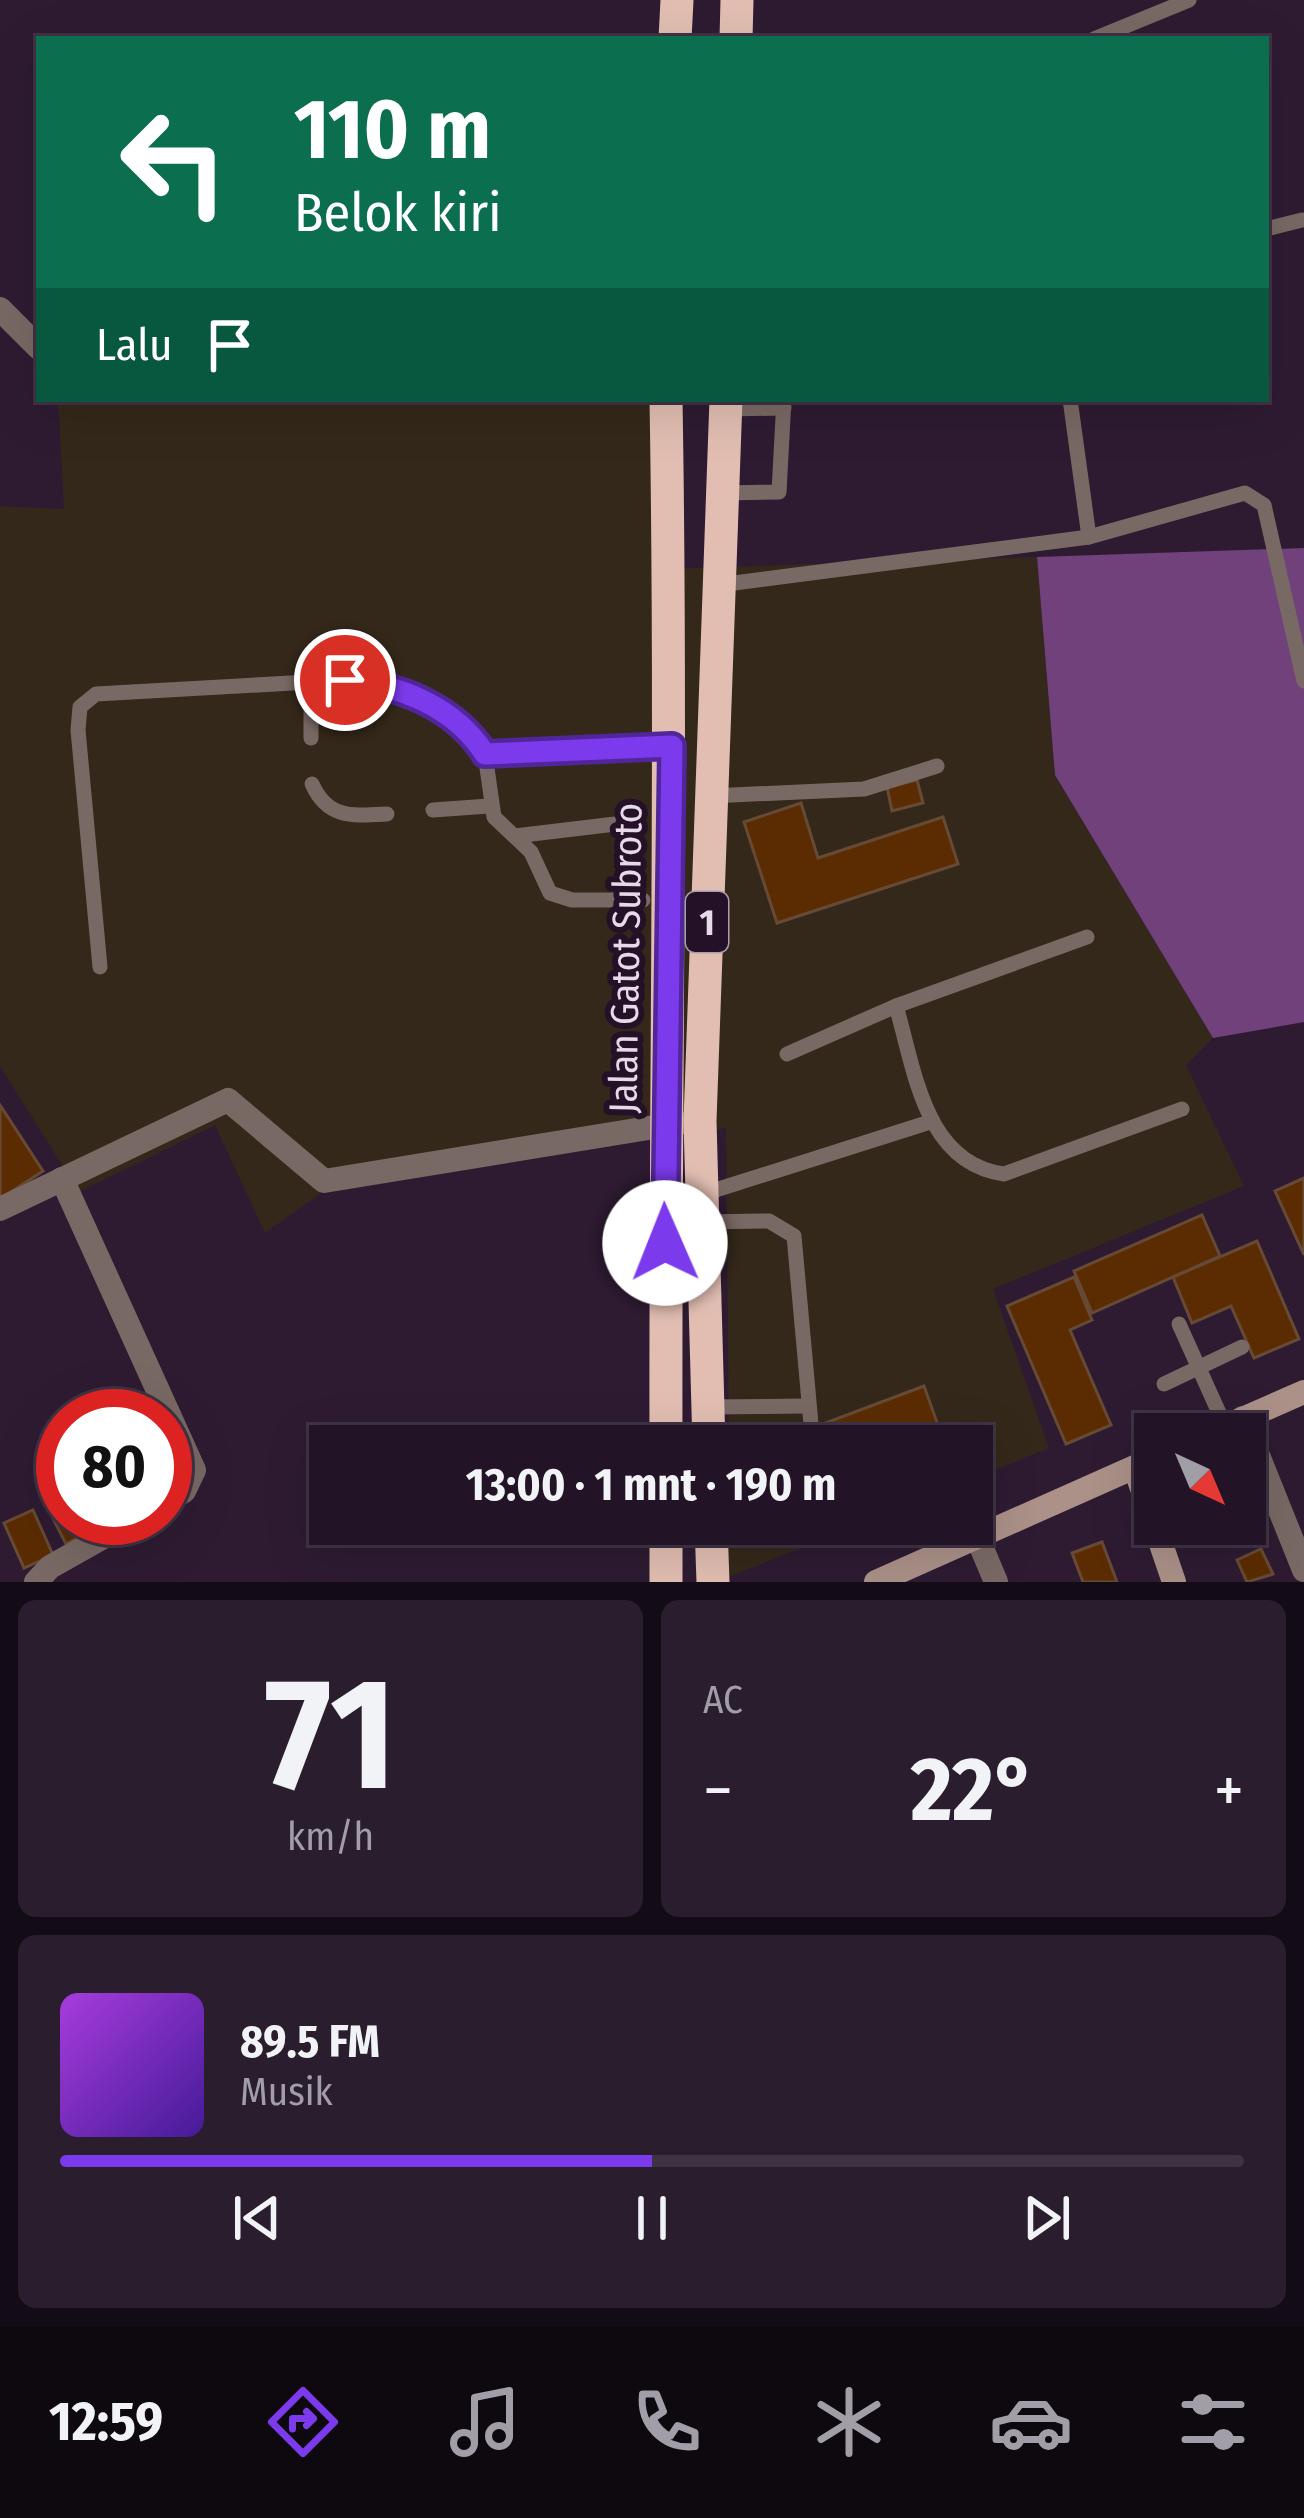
<!DOCTYPE html>
<html lang="id">
<meta charset="utf-8">
<style>
:root{--surface:#221426;--page:#2a1d2e;--text:#f1f3f6;--muted:#a29ea7;--line:#3f3343;--accent:#7c3aed}
body{margin:0;font-family:"Fira Sans Condensed",sans-serif;background:var(--page);color:var(--text);height:100vh;display:flex;flex-direction:column;font-size:45px;white-space:nowrap}
*{box-sizing:border-box;margin:0}
p{font-size:39px;color:var(--muted)}
.icon{flex:none;width:66px;height:66px;fill:none;stroke:currentColor;stroke-width:2;stroke-linecap:round;stroke-linejoin:round}
.map{position:relative;height:1582px;overflow:hidden}
.details{display:flex;flex-direction:column;gap:18px;padding:18px;background:#130b15;flex:1}
.details>*{flex:none}
.hud{position:absolute;left:36px;top:36px;width:1233px;height:366px;border-radius:0px;box-shadow:0 12px 48px #0002,0 0 0 3px var(--line);background:#0b6e4f;color:#fff;overflow:hidden}
.needle{width:78px;rotate:136deg}
.fabs{position:absolute;left:1134px;top:1413px;display:grid;gap:24px}
.fabs a{display:grid;place-items:center;width:132px;height:132px;border-radius:0px;background:var(--surface);box-shadow:0 12px 48px #0002,0 0 0 3px var(--line);font-size:60px}
.speed{position:absolute;left:36px;top:1389px;display:flex;gap:24px;font-size:60px;font-weight:700;text-align:center}
.speed>*{display:grid;place-content:center;width:156px;height:156px;border-radius:50%;background:var(--surface);box-shadow:0 12px 48px #0002,0 0 0 3px var(--line);line-height:1}
.speed .limit{border:18px solid #d22;background:#fff;color:#111}
.pin{position:absolute;display:grid;place-items:center;width:102px;height:102px;color:#fff;margin:-51px;border:6px solid #fff;border-radius:50%;box-shadow:0 3px 12px #0007}
.me{position:absolute;width:132px;margin:-66px;rotate:359deg;stroke-linejoin:round;filter:drop-shadow(0 0 9px #0008)}
.turn{display:flex;align-items:center;gap:42px;height:252px;padding:0 60px;font-size:54px}
.turn .icon{width:156px;height:156px;stroke-width:2.5}
.turn b{display:block;font-size:84px;line-height:102px}
.then{display:flex;align-items:center;height:114px;padding:0 60px;background:#0003;gap:24px;font-size:45px}
.big{font-size:90px;font-weight:700;line-height:1.1}
.details .card{flex:1;display:flex;flex-direction:column;justify-content:center;gap:18px;min-width:0;padding:0 42px;border-radius:18px;background:var(--page)}
.details .dial{align-items:center;gap:0}
.dial b{font-size:156px;line-height:1}
.song{display:flex;align-items:center;gap:36px}
.cover{width:144px;height:144px;border-radius:18px;background:linear-gradient(135deg,hsl(280 70% 55%),hsl(260 70% 35%))}
.played{height:12px;border-radius:6px;background:linear-gradient(90deg,var(--accent) 50%,var(--line) 50%)}
.keys{display:flex;justify-content:space-around;direction:ltr}
.heat{display:flex;justify-content:space-between;align-items:center;font-size:66px;direction:ltr}
.details .tiles{flex:1;display:grid;gap:18px;grid-template-columns:1fr 1fr}
.card:last-child{grid-column:span 2}
.trip{position:absolute;left:309px;top:1425px;width:684px;height:120px;border-radius:0px;background:var(--surface);box-shadow:0 12px 48px #0002,0 0 0 3px var(--line);font-weight:700;line-height:120px;text-align:center}
.tabs{display:flex;height:192px;justify-content:space-around;align-items:center;background:#0e080f;color:var(--muted)}
.tabs .icon{width:84px;height:84px}
.tabs .current{color:var(--accent)}
.tabs b{font-size:54px;color:var(--text)}
.map>svg:first-child{display:block}
.commercial{fill:#34281a}
.forest{fill:#71417c}
.building{fill:#5b2c01;stroke:#664a36;stroke-width:3}
.lines{fill:none;stroke-linecap:round;stroke-linejoin:round}
.service{stroke:#796964;stroke-width:15}
.minor{stroke:#796964;stroke-width:24}
.secondary{stroke:#ab9188;stroke-width:24}
.trunk{stroke:#e2beb2;stroke-width:33}
.route-casing{stroke:#51269a;stroke-width:30}
.route{stroke:#7c3aed;stroke-width:21}
.labels{text-anchor:middle;stroke-width:12;stroke-linejoin:round;paint-order:stroke}
.shield{fill:#241128;stroke:#ac9dae;stroke-width:3}
.shield-label{font-size:36px;font-weight:bold;fill:#e6d9e8}
.street-label{font-size:39px;fill:#e6d9e8;stroke:#241128}
</style>
<div class="map">
<svg width="1304" height="1582" viewBox="0 0 1304 1582">
<rect width="100%" height="100%" fill="#2e1b32"/>
<g class="commercial">
<path d="M58,399H659L660,569L1037,557L1055,775L1213,1038L1186,1065L1244,1186L993,1289L1049,1448L972,1479V1446H729L726,1128L338,1181L265,1233L215,1125L79,1192L0,1066V506L64,509Z"/>
<path d="M729,1524H861L729,1577Z"/>
</g>
<path class="forest" d="M1304,548V1022L1213,1038L1055,775L1037,557Z"/>
<g class="building">
<path d="M917,780L923,803L892,811L887,787Z"/>
<path d="M801,803L818,858L943,817L958,864L777,923L744,822Z"/>
<path d="M0,1105L43,1171L0,1199Z"/>
<path d="M1304,1178V1255L1275,1191Z"/>
<path d="M1202,1215L1220,1256L1092,1313L1074,1271Z"/>
<path d="M1257,1241L1299,1339L1254,1358L1231,1306L1192,1323L1173,1277Z"/>
<path d="M1074,1277L1092,1320L1070,1330L1111,1425L1066,1444L1007,1306Z"/>
<path d="M924,1386L944,1442L822,1446L815,1427Z"/>
<path d="M1245,1485L1258,1509L1245,1516Z"/>
<path d="M60,1491L63,1518H74L83,1535L66,1544L43,1499Z"/>
<path d="M33,1510L53,1555L24,1568L4,1523Z"/>
<path d="M81,1518H110V1519L87,1530Z"/>
<path d="M1102,1542L1117,1582H1083L1072,1553Z"/>
<path d="M1261,1549L1273,1574L1247,1582L1237,1560Z"/>
</g>
<g class="lines">
<g class="service">
<path d="M1094,39L1189,0"/>
<path d="M1266,229L1302,220"/>
<path d="M727,409L784,408"/>
<path d="M723,493L779,492L784,399"/>
<path d="M1089,537L1245,493L1264,505L1304,681"/>
<path d="M719,585L1089,537L1070,399"/>
<path d="M311,683V738"/>
<path d="M485,754L494,817L531,852L550,893L572,900H643"/>
<path d="M312,784C328,819 352,816 387,814"/>
<path d="M711,796L864,789L937,766"/>
<path d="M433,810L489,806"/>
<path d="M515,836L632,822"/>
<path d="M100,967L78,730L80,707L96,694L345,680C399,685 454,706 485,754L669,746"/>
<path d="M896,1006C915,1070 924,1163 1004,1174L1182,1109"/>
<path d="M787,1054L896,1006L1087,937"/>
<path d="M703,1194L930,1122"/>
<path d="M701,1222L769,1221L794,1236L813,1446"/>
<path d="M1179,1324L1225,1426"/>
<path d="M1164,1384L1242,1347"/>
<path d="M708,1407L807,1406"/>
</g>
<g class="minor">
<path d="M0,309L39,348"/>
<path d="M62,1179L194,1470L184,1491L165,1502"/>
<path d="M0,1209L228,1100L324,1181L679,1123"/>
<path d="M1243,1418L1304,1570"/>
<path d="M978,1539L996,1582"/>
<path d="M36,1582L50,1567L137,1518"/>
</g>
<g class="secondary">
<path d="M1208,1434L1304,1392"/>
<path d="M1135,1468L1174,1582"/>
<path d="M876,1582L1155,1458"/>
</g>
<g class="trunk">
<path d="M675,39L677,0"/>
<path d="M736,39L737,0"/>
<path d="M666,1446C665,1097 672,748 666,399"/>
<path d="M709,1446L700,1121L726,399"/>
<path d="M666,1524V1582"/>
<path d="M711,1524L713,1582"/>
</g>
</g>
<g class="lines">
<g class="route-casing">
<path id="route" d="M345,680C399,685 454,706 485,754L672,746L665,1243"/>
</g>
<use href="#route" class="route"/>
</g>
<g class="labels">
<rect class="shield" x="686" y="892" width="42" height="60" rx="9"/>
<g class="shield-label">
<text x="707" y="935">1</text>
</g>
<g class="street-label">
<text transform="translate(625 958) rotate(-89)" y="14">Jalan Gatot Subroto</text>
</g>
</g>
</svg>
<div class="fabs">
<a><svg class="needle" viewBox="-14 -14 28 28"><path d="M0-13l5 13h-10z" fill="#e53935"/><path d="M0 13l5-13h-10z" fill="#a29ea7"/></svg></a>
</div>
<div class="speed"><div class="limit">80</div></div>
<div class="pin" style="left:345px;top:680px;background:#d93025"><svg class="icon" aria-label="arrive" viewBox="0 0 24 24"><path d="M6 21V4h12l-3 4 3 4H6"/></svg></div>
<svg class="me" style="left:665px;top:1243px" viewBox="-20 -20 40 40"><circle r="19" fill="#fff"/><path d="M0-13L10 11 0 6-10 11z" fill="#7c3aed"/></svg>
<div class="trip">13:00 · 1 mnt · 190 m</div>
<div class="hud">
<div class="turn"><svg class="icon" aria-label="left" viewBox="0 0 24 24"><path d="M17 20v-9H6M10 6l-5 5 5 5"/></svg><div><b>110 m</b>Belok kiri</div></div>
<div class="then">Lalu<svg class="icon" aria-label="arrive" viewBox="0 0 24 24"><path d="M6 21V4h12l-3 4 3 4H6"/></svg></div>
</div>
</div>
<section class="details">
<div class="tiles">
<div class="card dial"><b>71</b><p>km/h</p></div>
<div class="card"><p>AC</p>
<div class="heat"><a>−</a><b class="big">22°</b><a>+</a></div>
</div>
<div class="card">
<div class="song"><i class="cover"></i><div><b>89.5 FM</b><p>Musik</p></div></div>
<div class="played"></div>
<div class="keys"><svg class="icon" aria-label="previous" viewBox="0 0 24 24"><path d="M18 5L8 12l10 7zM5 5v14"/></svg><svg class="icon" aria-label="pause" viewBox="0 0 24 24"><path d="M8 5v14M16 5v14"/></svg><svg class="icon" aria-label="next" viewBox="0 0 24 24"><path d="M6 5l10 7-10 7zM19 5v14"/></svg></div>
</div>
</div>
</section>
<nav class="tabs">
<b>12:59</b>
<svg class="icon current" aria-label="directions" viewBox="0 0 24 24"><path d="M12 3l9 9-9 9-9-9zM9 14v-3h6M13 9l2 2-2 2"/></svg>
<svg class="icon" aria-label="music" viewBox="0 0 24 24"><path d="M9 18V5l10-2v13"/><circle cx="6" cy="18" r="3"/><circle cx="16" cy="16" r="3"/></svg>
<svg class="icon" aria-label="phone" viewBox="0 0 24 24"><path d="M5 4h4l2 5-3 2q2 4 5 5l2-3 5 2v4C11 20 4 13 5 4z"/></svg>
<svg class="icon" aria-label="climate" viewBox="0 0 24 24"><path d="M12 3v18M4 7l16 10M4 17L20 7"/></svg>
<svg class="icon" aria-label="car" viewBox="0 0 24 24"><path d="M5 17H2v-5l4-1 3-4h7l3 4 3 1v5h-3M9 17h6M6 11h13"/><circle cx="7" cy="17" r="2"/><circle cx="17" cy="17" r="2"/></svg>
<svg class="icon" aria-label="filters" viewBox="0 0 24 24"><path d="M4 7h16M4 17h16"/><circle cx="9" cy="7" r="2"/><circle cx="15" cy="17" r="2"/></svg>
</nav>
